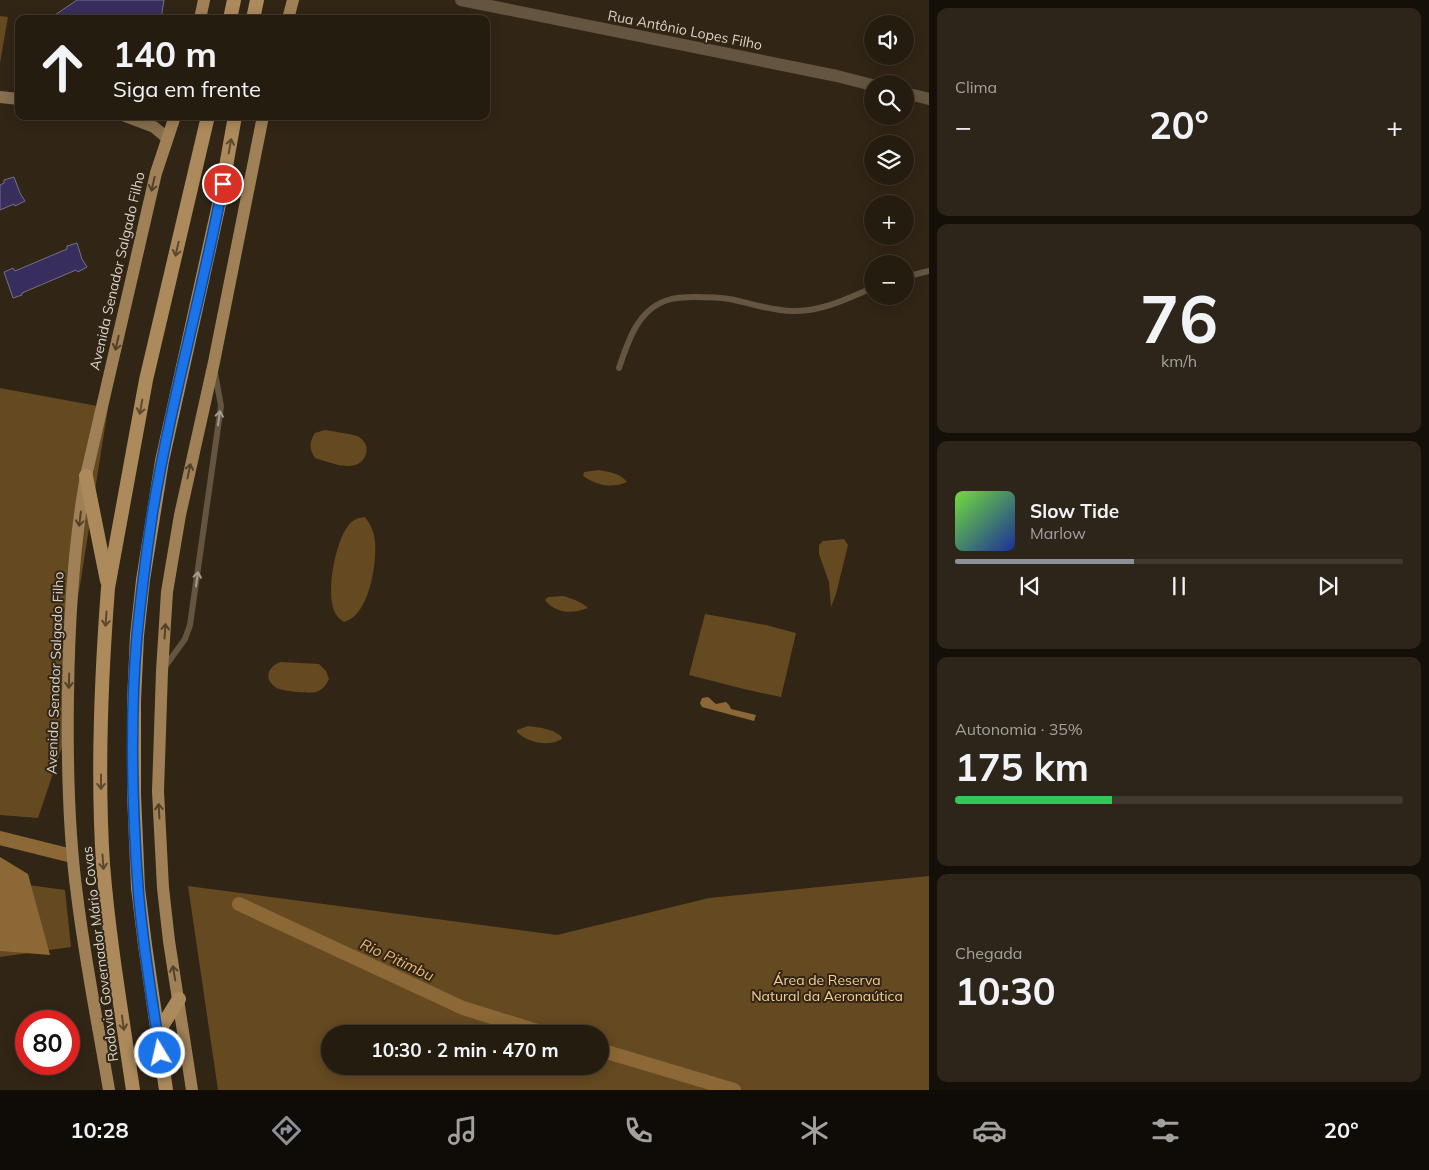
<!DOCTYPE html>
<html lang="pt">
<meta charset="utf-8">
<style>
:root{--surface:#251c10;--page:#2d2519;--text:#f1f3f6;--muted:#a3a19f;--line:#423a30;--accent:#8c9099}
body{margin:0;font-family:Mulish,sans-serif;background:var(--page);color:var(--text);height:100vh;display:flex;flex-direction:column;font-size:19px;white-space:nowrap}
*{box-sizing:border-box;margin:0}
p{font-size:16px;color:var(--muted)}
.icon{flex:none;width:28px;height:28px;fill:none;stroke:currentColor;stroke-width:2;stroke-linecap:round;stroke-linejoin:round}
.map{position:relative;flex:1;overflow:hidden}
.drawer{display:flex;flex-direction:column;gap:8px;padding:8px;background:#140f09;width:500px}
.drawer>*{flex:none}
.top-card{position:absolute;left:15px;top:15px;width:475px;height:105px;border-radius:10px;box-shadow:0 2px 12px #0003,0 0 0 1px var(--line);background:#251c10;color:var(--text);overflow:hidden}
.buttons{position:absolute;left:864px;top:15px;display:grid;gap:10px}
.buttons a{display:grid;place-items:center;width:50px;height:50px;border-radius:50%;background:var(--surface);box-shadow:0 2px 12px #0003,0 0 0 1px var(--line);font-size:25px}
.speed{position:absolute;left:15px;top:1010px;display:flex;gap:10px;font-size:25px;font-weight:700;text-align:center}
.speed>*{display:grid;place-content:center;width:65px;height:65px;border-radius:50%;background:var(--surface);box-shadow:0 2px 12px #0003,0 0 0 1px var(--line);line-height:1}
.speed .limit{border:8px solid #d22;background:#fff;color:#111}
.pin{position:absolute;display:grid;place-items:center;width:42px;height:42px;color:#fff;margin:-21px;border:2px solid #fff;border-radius:50%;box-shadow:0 1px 5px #0007}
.me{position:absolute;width:55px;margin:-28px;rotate:351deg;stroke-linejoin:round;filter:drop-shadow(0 0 4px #0008)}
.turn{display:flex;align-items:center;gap:18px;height:105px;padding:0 15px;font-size:22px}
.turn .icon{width:65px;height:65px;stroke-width:2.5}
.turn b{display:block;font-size:35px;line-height:42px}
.big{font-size:38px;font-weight:700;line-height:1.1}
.drawer .widget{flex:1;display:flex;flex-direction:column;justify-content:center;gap:8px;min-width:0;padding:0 18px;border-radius:10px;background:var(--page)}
.drawer .dial{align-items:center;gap:0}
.dial b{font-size:65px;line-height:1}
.song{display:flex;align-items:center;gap:15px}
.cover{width:60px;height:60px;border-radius:8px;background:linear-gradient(135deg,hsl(100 70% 55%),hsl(230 70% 35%))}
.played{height:5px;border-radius:2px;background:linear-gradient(90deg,var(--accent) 40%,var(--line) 40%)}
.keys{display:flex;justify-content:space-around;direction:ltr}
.heat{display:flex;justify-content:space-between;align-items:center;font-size:28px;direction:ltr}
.charge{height:8px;border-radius:4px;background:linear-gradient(90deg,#34c759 35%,var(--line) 0)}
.trip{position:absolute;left:321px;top:1025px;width:288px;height:50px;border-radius:25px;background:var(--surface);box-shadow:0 2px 12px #0003,0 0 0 1px var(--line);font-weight:700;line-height:50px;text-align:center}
.menu{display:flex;height:80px;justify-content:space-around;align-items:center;background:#0f0b06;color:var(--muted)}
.menu .icon{width:35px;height:35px}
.menu .selected{color:var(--accent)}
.menu b{font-size:22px;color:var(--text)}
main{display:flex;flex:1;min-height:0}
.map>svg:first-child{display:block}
.green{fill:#644921;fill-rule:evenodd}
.water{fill:#8b6835}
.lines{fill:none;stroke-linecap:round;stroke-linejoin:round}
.canal{stroke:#8b6835;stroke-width:14}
.building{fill:#382e5d;stroke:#747186}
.service{stroke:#645541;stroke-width:6}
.tertiary{stroke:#645541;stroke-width:12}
.secondary{stroke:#866e4e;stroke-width:12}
.primary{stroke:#a08157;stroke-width:12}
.trunk{stroke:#ac8a5c;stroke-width:14}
.oneway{stroke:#5c482e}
.oneway2{stroke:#524129}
.oneway3{stroke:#a59a8c}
.route-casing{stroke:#114b97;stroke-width:12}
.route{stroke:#1a73e8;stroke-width:9}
.labels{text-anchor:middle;stroke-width:4;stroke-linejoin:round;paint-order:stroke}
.street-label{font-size:14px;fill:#dbd3c9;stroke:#312515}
.park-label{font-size:14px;fill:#f8cd93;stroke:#312515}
.water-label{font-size:15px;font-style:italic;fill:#eeb96e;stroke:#312515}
</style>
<main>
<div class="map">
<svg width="929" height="1090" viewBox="0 0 929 1090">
<rect width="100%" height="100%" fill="#312515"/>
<g class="green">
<path d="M0,16L8,17L0,63Z"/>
<path d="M0,388L108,408L72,636L67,732L38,818L0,815Z"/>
<path d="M325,430C335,432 347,433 357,436C373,443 368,465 350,466C339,467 326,461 315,458C309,449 309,442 315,433Z"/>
<path d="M599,470C609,472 620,473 627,482C612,489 596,485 583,476L584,472Z"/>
<path d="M365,517C370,524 375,533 375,542C377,564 369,616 344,622C342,620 339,619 338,617C323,601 335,542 348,526C352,520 357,518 365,517Z"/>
<path d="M844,539L848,545L836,594L831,607L829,582L819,554V545L823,541Z"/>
<path d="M563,596C573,599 580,601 588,608C573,614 556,614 545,600L548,597Z"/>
<path d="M705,614L766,625L796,633L781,697L748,690L689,675Z"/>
<path d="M281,662L319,664L326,671L329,679C326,685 323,690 316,692C311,694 281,691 277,688C263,680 267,666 281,662Z"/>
<path d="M528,726L542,728L553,731L561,736L562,739C549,747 528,743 517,732V730Z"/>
<path d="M929,876V1090H218L188,886L557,935L709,898ZM330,1034H600V1066H330Z"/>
<path d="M0,881L65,890L71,947L0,957Z"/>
</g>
<g class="water">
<path d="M708,697L716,704L726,702L729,705L731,709L756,715L754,721L702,707L700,703L702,698Z"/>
<path d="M0,857L28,874L50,955L0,951Z"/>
</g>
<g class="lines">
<g class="canal">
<path d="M0,838L68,855"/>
<path d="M239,904L463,1008L547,1034"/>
<path d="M600,1050L734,1090"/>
</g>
</g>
<g class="building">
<path d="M77,0H164L161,19H49Z"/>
<path d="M14,177L20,193L25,201L15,206L14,204L0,210V185L4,183V180Z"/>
<path d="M77,243L82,259L87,267L78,272L76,270L22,293V295L13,298L4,272L13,268L15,271L67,249V246Z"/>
</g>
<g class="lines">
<g class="service">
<path d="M905,277L929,271"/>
<path d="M619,368C628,341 638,309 668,300C677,297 686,297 695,297C706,297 718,297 729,299C751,303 771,311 793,311C823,311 846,299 872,288"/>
<path d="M164,668L185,639L190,625L221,406L215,373"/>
</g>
<g class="tertiary">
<path d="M461,0L837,76L872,85"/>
<path d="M905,93L929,99"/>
</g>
<g class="secondary">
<path d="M0,97L19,99"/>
<path d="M125,116L154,127L167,138"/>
</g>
<g class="primary">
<path d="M200,19L204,0"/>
<path d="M288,19L293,0"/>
<path d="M109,1090C98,1025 85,961 77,895C68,829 67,762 68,695C69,621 73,548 86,476L156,173L175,116"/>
<path d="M192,1090L169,941L163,888L158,791L162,671L167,592L180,515L214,362L263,116"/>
</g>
<g class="trunk">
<path d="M230,19L234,0"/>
<path d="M253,19L257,0"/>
<path d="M86,476L107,581"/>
<path d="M157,1034L179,999"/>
<path d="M133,1090C122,1015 109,940 103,864C97,772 101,679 108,588L146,380L208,116"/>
<path d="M166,1090L145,945L138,888L134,794V701L137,636L143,580L162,461L220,200L235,116"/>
</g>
</g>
<defs><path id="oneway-shaft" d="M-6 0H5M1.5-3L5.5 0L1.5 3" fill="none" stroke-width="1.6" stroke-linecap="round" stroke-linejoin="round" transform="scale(1.25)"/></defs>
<g class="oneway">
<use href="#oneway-shaft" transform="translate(230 146) rotate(-80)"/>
<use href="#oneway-shaft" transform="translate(177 249) rotate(103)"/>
<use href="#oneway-shaft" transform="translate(141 407) rotate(100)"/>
<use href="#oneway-shaft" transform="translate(106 619) rotate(94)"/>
<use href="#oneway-shaft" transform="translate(101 782) rotate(90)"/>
<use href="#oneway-shaft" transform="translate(103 862) rotate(86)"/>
<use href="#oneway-shaft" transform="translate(123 1023) rotate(82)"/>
</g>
<g class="oneway2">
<use href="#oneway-shaft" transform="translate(153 184) rotate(103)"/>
<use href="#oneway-shaft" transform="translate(117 343) rotate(103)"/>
<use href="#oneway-shaft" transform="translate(189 471) rotate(-78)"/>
<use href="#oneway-shaft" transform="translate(80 519) rotate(97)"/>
<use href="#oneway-shaft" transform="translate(165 631) rotate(-86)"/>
<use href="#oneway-shaft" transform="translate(69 681) rotate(91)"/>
<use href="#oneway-shaft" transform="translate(159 811) rotate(-93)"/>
<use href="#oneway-shaft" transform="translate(174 973) rotate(-100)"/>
</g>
<g class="oneway3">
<use href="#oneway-shaft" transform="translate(219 418) rotate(-82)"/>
<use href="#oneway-shaft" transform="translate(197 579) rotate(-82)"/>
</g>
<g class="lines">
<g class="route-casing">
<path id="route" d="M160,1053C152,998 142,942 138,887C132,805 130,716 137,635C141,595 146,556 152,516C170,404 202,295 223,184"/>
</g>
<use href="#route" class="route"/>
</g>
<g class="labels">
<g class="street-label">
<text transform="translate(685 30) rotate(11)" y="5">Rua Antônio Lopes Filho</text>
<text transform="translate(117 271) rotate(-77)" y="5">Avenida Senador Salgado Filho</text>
<text transform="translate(55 673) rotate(-88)" y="5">Avenida Senador Salgado Filho</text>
<text transform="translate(100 954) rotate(-97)" y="5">Rodovia Governador Mário Covas</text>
</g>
<g class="park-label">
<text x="827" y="985">Área de Reserva<tspan x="827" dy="16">Natural da Aeronaútica</tspan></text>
</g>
<g class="water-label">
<text transform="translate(397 960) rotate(25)" y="5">Rio Pitimbu</text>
</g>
</g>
</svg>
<div class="buttons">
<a><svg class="icon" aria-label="sound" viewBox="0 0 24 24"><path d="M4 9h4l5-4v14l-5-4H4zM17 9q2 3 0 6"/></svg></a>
<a><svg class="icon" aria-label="search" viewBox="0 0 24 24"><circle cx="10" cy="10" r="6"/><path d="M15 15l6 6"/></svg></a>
<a><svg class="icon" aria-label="layers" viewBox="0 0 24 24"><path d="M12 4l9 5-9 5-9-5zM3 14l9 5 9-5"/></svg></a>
<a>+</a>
<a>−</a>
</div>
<div class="speed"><div class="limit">80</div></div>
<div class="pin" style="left:223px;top:184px;background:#d93025"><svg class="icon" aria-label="arrive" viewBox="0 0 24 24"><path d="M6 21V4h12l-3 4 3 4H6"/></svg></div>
<svg class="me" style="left:160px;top:1053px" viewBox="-20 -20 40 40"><circle r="17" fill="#1a73e8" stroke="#fff" stroke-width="3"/><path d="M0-11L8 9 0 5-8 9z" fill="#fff"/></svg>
<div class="trip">10:30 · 2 min · 470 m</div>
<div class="top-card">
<div class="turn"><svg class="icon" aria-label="ahead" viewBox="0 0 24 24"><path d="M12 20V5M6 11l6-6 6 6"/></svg><div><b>140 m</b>Siga em frente</div></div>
</div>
</div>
<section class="drawer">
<div class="widget"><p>Clima</p>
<div class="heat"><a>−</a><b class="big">20°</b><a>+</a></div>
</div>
<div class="widget dial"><b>76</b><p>km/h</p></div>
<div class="widget">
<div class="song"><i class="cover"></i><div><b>Slow Tide</b><p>Marlow</p></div></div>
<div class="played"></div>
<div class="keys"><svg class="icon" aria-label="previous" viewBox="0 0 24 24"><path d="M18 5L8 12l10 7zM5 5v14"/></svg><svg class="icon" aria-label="pause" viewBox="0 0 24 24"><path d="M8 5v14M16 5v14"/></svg><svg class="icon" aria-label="next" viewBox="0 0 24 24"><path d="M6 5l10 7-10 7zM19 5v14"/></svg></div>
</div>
<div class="widget"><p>Autonomia · 35%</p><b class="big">175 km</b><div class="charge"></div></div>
<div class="widget"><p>Chegada</p><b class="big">10:30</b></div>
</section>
</main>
<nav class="menu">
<b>10:28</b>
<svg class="icon selected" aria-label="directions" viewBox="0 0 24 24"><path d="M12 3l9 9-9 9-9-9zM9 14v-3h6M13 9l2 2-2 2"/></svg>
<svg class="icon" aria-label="music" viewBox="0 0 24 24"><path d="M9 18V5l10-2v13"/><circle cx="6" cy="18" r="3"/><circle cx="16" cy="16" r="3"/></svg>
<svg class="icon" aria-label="phone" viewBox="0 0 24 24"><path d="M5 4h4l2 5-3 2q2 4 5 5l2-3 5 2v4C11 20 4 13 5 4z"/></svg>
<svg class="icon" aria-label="climate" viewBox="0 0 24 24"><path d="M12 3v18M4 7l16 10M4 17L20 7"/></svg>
<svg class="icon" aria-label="car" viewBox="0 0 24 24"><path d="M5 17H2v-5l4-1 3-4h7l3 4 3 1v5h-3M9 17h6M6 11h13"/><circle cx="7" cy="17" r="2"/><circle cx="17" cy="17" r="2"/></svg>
<svg class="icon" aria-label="filters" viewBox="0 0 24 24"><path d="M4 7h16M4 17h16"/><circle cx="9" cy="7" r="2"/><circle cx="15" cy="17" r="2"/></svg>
<b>20°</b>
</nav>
